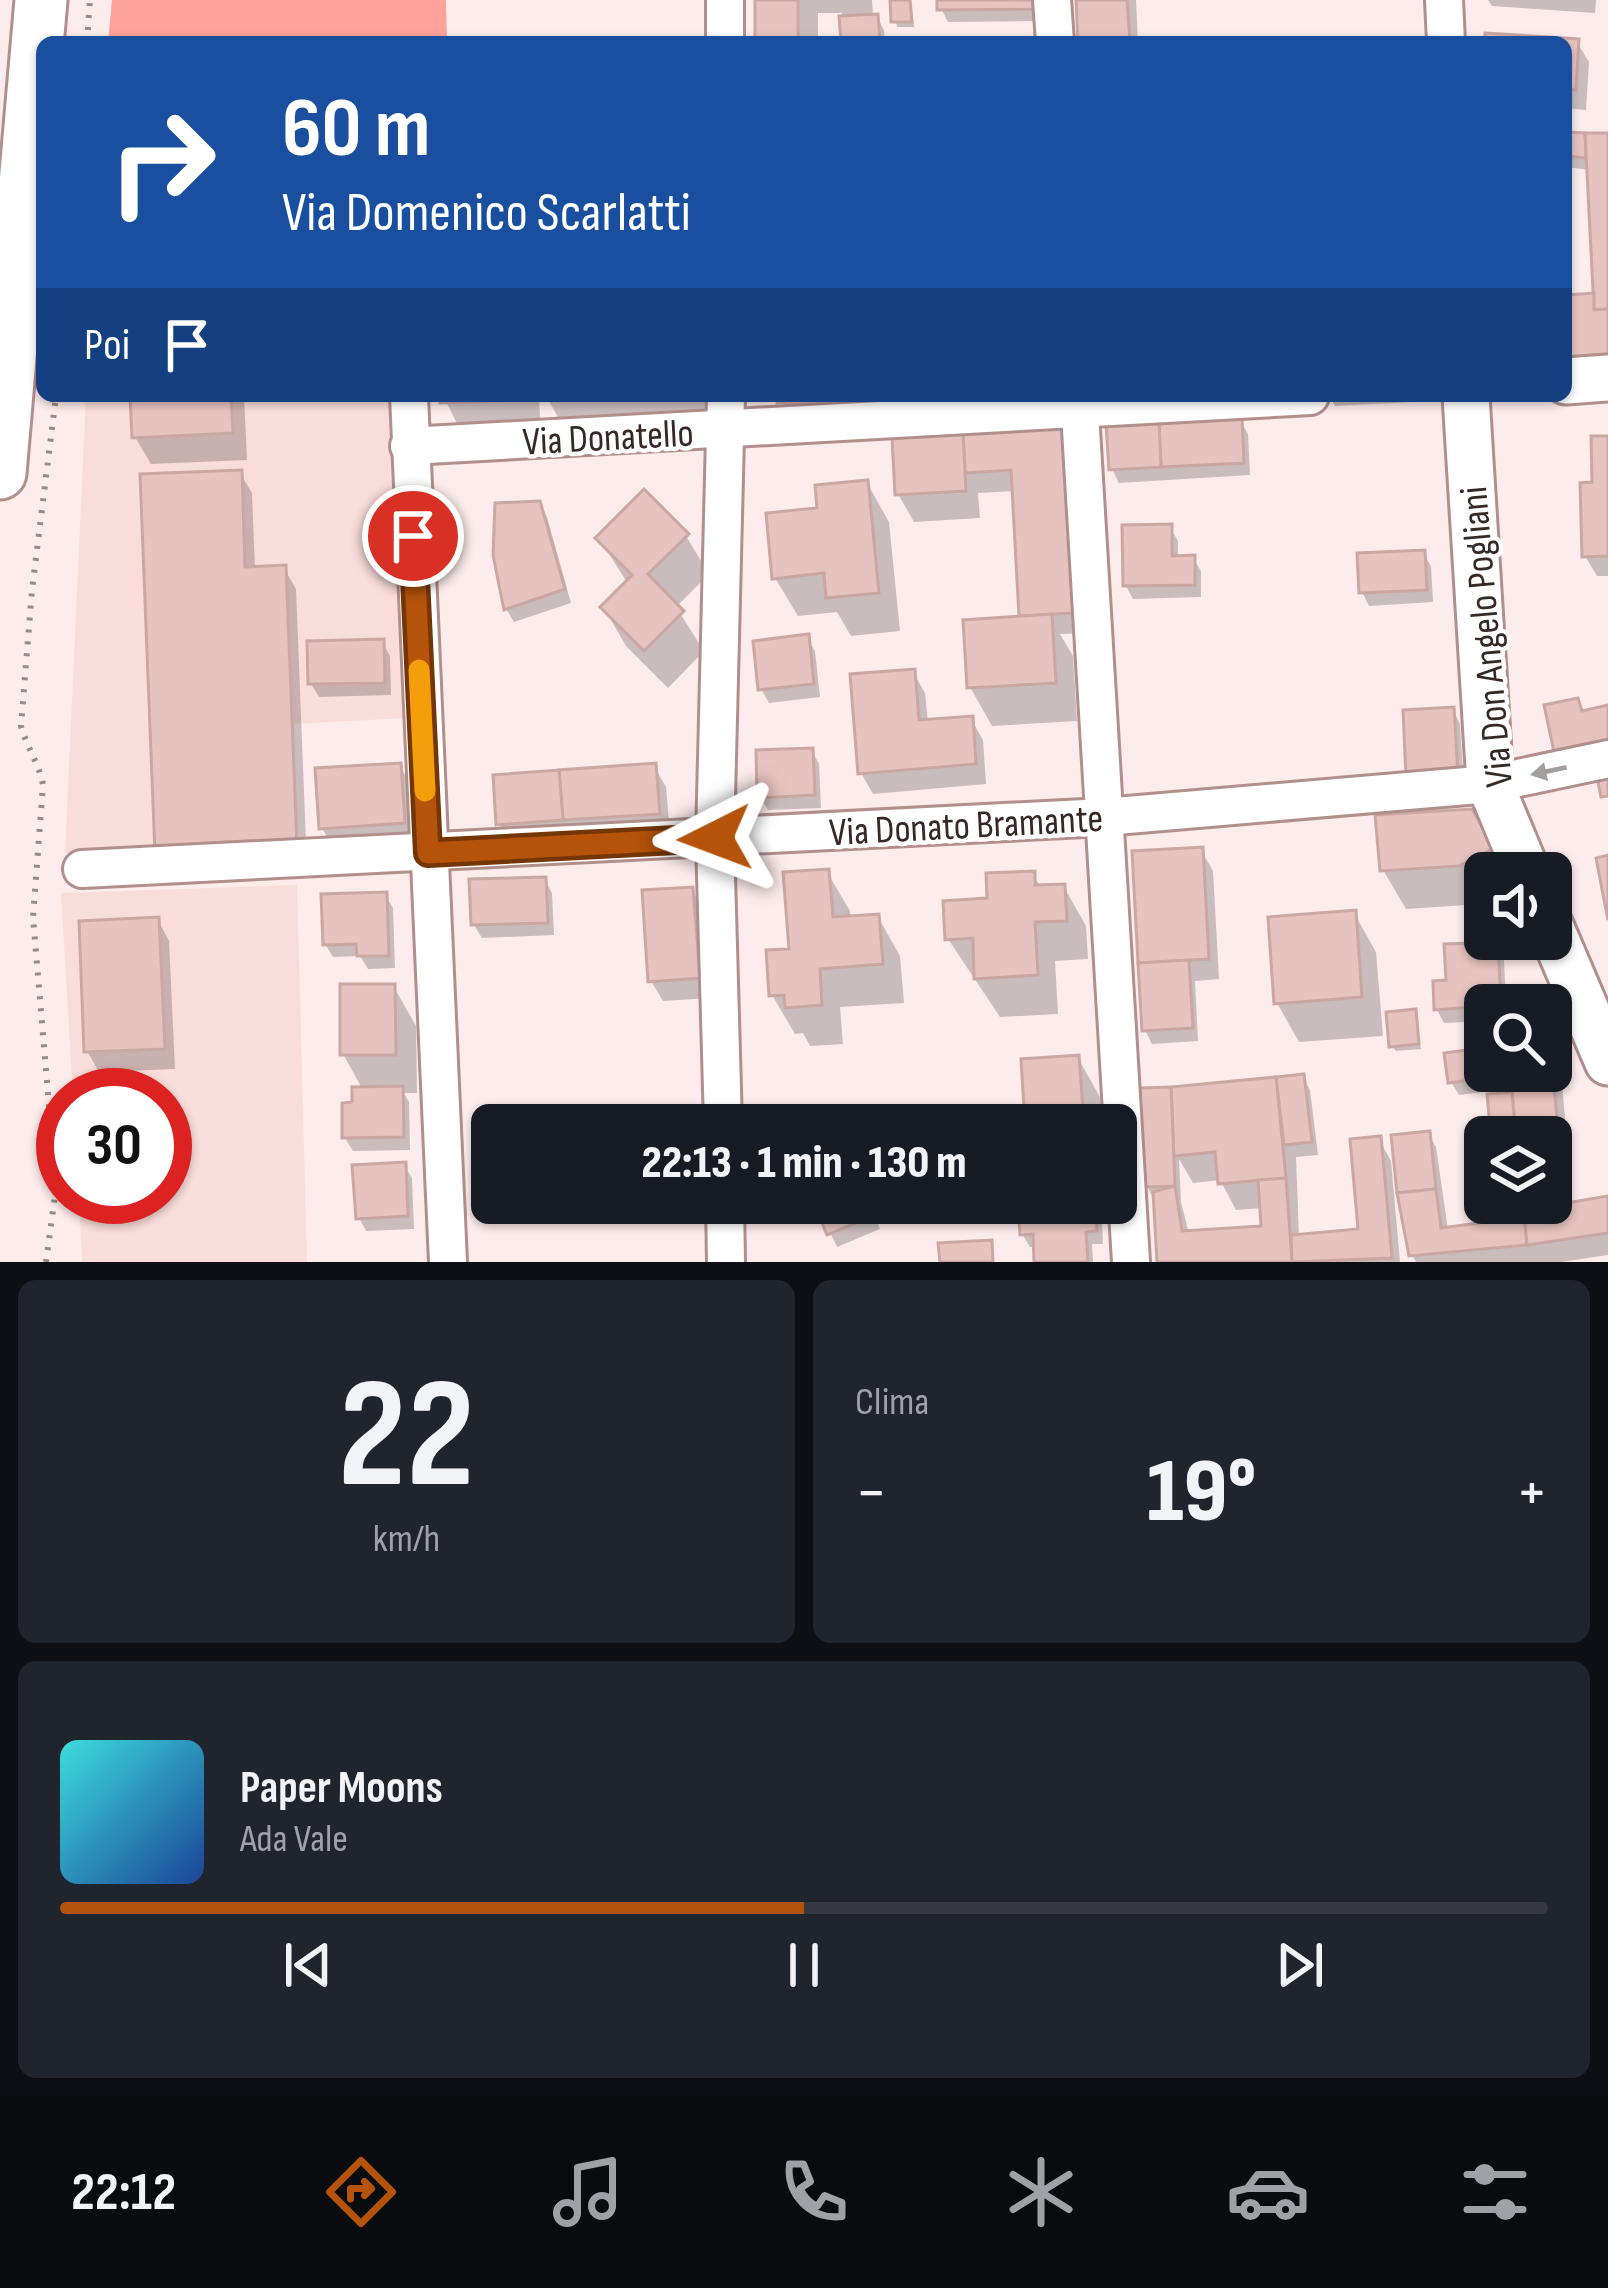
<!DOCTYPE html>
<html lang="it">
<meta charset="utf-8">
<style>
:root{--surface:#171b24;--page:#20242c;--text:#f1f3f6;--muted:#9ea1a6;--line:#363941;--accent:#b45309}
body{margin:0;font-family:"Sofia Sans Condensed",sans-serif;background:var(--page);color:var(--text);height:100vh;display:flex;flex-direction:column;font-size:45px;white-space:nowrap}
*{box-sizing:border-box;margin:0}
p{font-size:39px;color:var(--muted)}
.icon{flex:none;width:66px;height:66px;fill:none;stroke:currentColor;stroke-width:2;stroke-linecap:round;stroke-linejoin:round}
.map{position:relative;height:1262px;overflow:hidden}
.drawer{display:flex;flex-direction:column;gap:18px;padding:18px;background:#0d0f14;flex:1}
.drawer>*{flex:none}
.guide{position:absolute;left:36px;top:36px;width:1536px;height:366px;border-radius:18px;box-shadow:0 3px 9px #0004;background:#1a4fa0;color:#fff;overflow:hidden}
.controls{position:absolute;left:1464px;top:852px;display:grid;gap:24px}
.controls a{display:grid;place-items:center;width:108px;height:108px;border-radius:18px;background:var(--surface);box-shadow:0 3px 9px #0004;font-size:60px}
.speed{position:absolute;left:36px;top:1068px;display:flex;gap:24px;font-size:60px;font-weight:700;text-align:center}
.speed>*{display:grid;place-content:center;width:156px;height:156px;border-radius:50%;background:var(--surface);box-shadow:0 3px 9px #0004;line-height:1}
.speed .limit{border:18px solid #d22;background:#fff;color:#111}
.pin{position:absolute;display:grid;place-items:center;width:102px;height:102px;color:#fff;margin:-51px;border:6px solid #fff;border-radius:50%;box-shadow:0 3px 12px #0007}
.me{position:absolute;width:132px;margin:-66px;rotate:267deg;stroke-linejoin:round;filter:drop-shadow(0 0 9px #0008)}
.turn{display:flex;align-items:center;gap:42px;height:252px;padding:0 48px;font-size:54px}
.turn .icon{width:156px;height:156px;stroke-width:2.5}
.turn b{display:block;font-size:84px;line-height:102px}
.then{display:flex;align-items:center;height:114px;padding:0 48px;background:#0003;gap:24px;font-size:45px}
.big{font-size:90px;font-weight:800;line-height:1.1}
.drawer .card{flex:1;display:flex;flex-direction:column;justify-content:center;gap:18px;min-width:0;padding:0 42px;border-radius:18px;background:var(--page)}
.drawer .dial{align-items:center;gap:0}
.dial b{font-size:156px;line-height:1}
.song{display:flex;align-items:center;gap:36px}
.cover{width:144px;height:144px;border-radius:18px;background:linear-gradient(135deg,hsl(180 70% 55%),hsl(220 70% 35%))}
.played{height:12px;border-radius:6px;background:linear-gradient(90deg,var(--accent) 50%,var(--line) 50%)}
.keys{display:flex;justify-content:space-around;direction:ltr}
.heat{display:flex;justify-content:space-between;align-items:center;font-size:66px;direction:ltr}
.drawer .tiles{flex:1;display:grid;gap:18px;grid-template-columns:1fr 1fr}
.card:last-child{grid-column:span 2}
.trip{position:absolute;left:471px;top:1104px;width:666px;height:120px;border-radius:18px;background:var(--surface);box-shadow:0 3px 9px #0004;font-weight:800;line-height:120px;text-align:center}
.menu{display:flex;height:192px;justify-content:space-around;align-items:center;background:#090b0e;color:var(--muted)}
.menu .icon{width:84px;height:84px}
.menu .on{color:var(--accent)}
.menu b{font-size:54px;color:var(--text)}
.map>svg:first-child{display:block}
.built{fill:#f9ddda}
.green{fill:#fda39b}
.shadow{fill:#0003;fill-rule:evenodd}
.building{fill:#e7c3bf;stroke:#cba7a4;stroke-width:3}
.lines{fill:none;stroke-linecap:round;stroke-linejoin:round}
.minor-casing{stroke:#b18f8c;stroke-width:42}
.tertiary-casing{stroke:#b18f8c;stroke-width:51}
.secondary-casing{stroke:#b18f8c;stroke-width:57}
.path{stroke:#998a89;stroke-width:6;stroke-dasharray:3 9;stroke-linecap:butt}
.minor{stroke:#fff;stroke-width:36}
.tertiary{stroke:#fff;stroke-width:45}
.secondary{stroke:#fff;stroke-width:51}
.oneway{fill:#a59e9e}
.route-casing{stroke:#753606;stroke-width:30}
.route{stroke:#b45309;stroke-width:21}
.slow{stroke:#f59e0b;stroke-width:21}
.labels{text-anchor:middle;stroke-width:9;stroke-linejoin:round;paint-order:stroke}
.street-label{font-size:39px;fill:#362827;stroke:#fefefe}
</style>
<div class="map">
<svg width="1608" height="1262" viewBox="0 0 1608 1262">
<rect width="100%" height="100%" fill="#fceceb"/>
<g class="built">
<path d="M86,396H394L406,718L292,724L155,854L65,853Z"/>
<path d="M297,885L307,1262H82L79,1197H165V1095H73L61,893Z"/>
</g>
<path class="green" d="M112,0H446L447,42H108Z"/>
<g class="shadow">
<path d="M758,0H872L873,17H877L884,30L885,42H844L842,13H818V42H758Z"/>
<path d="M893,0H911L914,27H897Z"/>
<path d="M937,0H1045V21L948,22Z"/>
<path d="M1079,0H1136L1138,42H1081Z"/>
<path d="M1488,0H1596L1595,13L1492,6Z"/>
<path d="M1488,42H1577L1589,62L1586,110L1566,108V42Z"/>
<path d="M1566,135L1608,136V375L1566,359V298L1597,296L1590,170L1566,167Z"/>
<path d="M133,396H244L247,460L151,464L135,437Z"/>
<path d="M443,396H539L541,439L466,441Z"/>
<path d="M546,396H706L707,426L567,433Z"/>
<path d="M779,396H1073L792,423Z"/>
<path d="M1329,396H1455L1451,400L1335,406Z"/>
<path d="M1240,420L1248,434L1250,475L1119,483L1112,469Z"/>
<path d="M1061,431L1084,633L1060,634L1073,656L1077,721L992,726L970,687L1024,619L1015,491L978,493L980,518L914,522L898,494Z"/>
<path d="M1608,439V576H1597L1585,556L1595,485Z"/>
<path d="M240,473L252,493L255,569L284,568L296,589L307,868L169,873Z"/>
<path d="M867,483L889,522L900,631L851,636L837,612L798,616L775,578L820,511Z"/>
<path d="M539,504L547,517L571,603L514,622L506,609Z"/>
<path d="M1170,527L1178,541V558H1193L1201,571V597L1133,599L1126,586Z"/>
<path d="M686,536L709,574L676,607L704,651L668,688L626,646L604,608L628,584L599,538Z"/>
<path d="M1423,553L1431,566L1433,602L1369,606L1362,592Z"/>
<path d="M807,638L815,651L820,697L769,703L761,689Z"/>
<path d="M382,642L390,656L391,695L319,697L311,684Z"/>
<path d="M913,672L925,693L928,723L971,719L983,740L986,784L873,794L861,773Z"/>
<path d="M1453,710L1460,724L1464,787L1406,713Z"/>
<path d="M812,751L819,764L821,808L768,810L760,797Z"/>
<path d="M400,766L422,805L426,861L344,867L322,828Z"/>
<path d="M654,766L666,787L670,834L507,837L499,824Z"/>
<path d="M1471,812L1506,873H1485L1482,904L1406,909L1383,870Z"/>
<path d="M1201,850L1213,871L1219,979L1195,981L1198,1041L1152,1044L1145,1030Z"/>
<path d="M827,872L850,911V919L878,917L900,956L904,1003L840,1007L843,1044L810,1046L803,1033L795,1034L772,995Z"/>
<path d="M1033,874L1041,888L1064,887L1086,926L1088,959L1055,961L1058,1014L1000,1017L948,939L990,901Z"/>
<path d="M545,880L552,893L554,935L482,938L474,925Z"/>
<path d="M692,890L704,910L710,998L663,1001L651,981Z"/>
<path d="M385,895L393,908L395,968L368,969L360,956L333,957L325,944Z"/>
<path d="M1354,913L1376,952L1383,1036L1299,1042L1277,1003Z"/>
<path d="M158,920L169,941L175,1069L99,1072L87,1051Z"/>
<path d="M1497,945L1504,959L1506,1005H1485V1021L1444,1023L1437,1010L1449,983Z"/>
<path d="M394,987L416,1026L417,1093H404L409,1102L410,1150L353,1151L345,1138L363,1090L343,1054Z"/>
<path d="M1414,1012L1421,1049L1396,1051L1392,1046Z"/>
<path d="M1480,1051L1485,1071H1489L1492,1097L1516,1105L1513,1071H1551V1056L1561,1073L1571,1185L1553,1187L1556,1208L1608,1199V1255L1561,1262H1416L1412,1255L1428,1134L1436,1147L1448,1230L1504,1222L1501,1203H1551V1137H1494L1490,1091L1459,1095L1451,1082Z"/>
<path d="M1078,1058L1100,1097L1103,1125H1028Z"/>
<path d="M1303,1077L1310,1090L1318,1155L1296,1157L1299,1237L1362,1231L1379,1139L1391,1161L1400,1262H1160L1154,1200L1147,1186L1143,1091ZM1179,1159L1193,1183L1220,1180L1236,1210L1263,1208L1264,1229L1189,1234L1181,1202Z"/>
<path d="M404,1165L412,1178L414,1229L366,1231L359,1218Z"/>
<path d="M805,1203H870L880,1229L837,1247L820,1211L812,1215Z"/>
<path d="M1094,1207L1102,1220L1103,1244H1092L1093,1262H1038L1037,1247H1030L1022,1234Z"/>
</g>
<g class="building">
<rect x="755" y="0" width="43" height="42"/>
<path d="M890,0H910L912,22H891Z"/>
<path d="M937,0H1039V9L937,10Z"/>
<path d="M1076,0H1127L1130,42H1078Z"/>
<path d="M878,14L880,42H841L839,16Z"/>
<path d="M1485,33L1579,39L1576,90L1566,89V42H1485Z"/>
<path d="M1566,132L1585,133L1586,158L1566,156Z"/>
<path d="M1585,133H1608V309L1594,310Z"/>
<path d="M1594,293V310L1608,309V354L1566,357V295Z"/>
<path d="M130,396H231L233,433L132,438Z"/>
<path d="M440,396H520V400L440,403Z"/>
<path d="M777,396H880L777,403Z"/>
<path d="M1242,417L1244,463L1161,467L1159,421Z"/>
<path d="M1159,421L1161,467L1109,470L1106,424Z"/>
<path d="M1063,427L1074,613L1019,616L1011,470L965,473L963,434Z"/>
<path d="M963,434L966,491L895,495L892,437Z"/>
<path d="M1591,436H1608V556L1582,557L1580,483L1592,482Z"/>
<path d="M242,470L245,567L286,565L297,848L155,854L140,474Z"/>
<path d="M868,480L879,593L826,598L824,573L772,579L766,513L817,508L815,485Z"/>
<path d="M644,489L689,534L648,574L684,611L644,651L600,607L632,575L595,538Z"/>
<path d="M540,501L565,589L504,610L493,555L495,503Z"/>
<path d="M1172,524V556L1195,555V585L1123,586L1122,525Z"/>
<path d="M1425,550L1427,590L1359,593L1357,553Z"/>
<path d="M1052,614L1056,683L967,688L963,620Z"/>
<path d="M809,634L814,684L758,690L753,641Z"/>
<path d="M384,639L385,683L308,684L307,641Z"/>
<path d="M915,669L919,720L973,716L976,764L858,774L850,674Z"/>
<path d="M1578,698L1582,711L1608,705V740L1554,752L1544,705Z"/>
<path d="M1454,707L1458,774L1406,777L1403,710Z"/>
<path d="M813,748L815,795L757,798L756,750Z"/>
<path d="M401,763L405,823L319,829L315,768Z"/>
<path d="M656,763L660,814L563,820L559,770Z"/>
<path d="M1608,769V796L1601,797L1596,772Z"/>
<path d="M559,770L563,820L496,825L493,775Z"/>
<path d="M1472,809L1495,848L1459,866L1380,871L1375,815Z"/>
<path d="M1203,847L1209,959L1138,963L1132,851Z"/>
<path d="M1608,855V920L1596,858Z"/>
<path d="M829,869L833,917L879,914L883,964L820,969L822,1005L785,1008L784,995L769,996L766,950L789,949L783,872Z"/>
<path d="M1035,871V885L1065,884L1067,921L1035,922L1038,975L974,979L973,938L945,940L943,901L987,898L986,873Z"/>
<path d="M546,877L548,923L471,925L469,879Z"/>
<path d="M693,887L700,978L648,982L642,890Z"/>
<path d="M387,892L389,956H357L356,944L323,945L321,894Z"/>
<path d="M1356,910L1362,997L1274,1004L1268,917Z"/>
<path d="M159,917L165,1049L84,1052L79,921Z"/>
<path d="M1498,942L1501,1005L1434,1010L1433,981L1446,980L1444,944Z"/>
<path d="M1189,960L1193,1028L1142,1031L1138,963Z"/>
<path d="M340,984H395L396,1055H340Z"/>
<path d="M1416,1009L1419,1044L1389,1047L1386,1012Z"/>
<path d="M1482,1048L1486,1078L1448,1083L1444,1053Z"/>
<path d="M1551,1051L1561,1165L1551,1166V1137H1516L1510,1071H1551Z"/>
<path d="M1079,1055L1083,1110L1097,1109L1098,1125H1025L1021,1059Z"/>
<path d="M1304,1074L1312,1142L1284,1145L1276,1077Z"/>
<path d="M1276,1077L1286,1178L1218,1184L1215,1152L1174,1156L1171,1087Z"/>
<path d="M403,1086L404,1137L342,1138V1103L352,1102V1087Z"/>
<path d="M1171,1087L1175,1186L1144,1187L1140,1088Z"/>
<path d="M1512,1092L1516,1137H1491L1487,1094Z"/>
<path d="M1430,1131L1436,1189L1397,1193L1391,1135Z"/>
<path d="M1381,1136L1392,1258L1292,1262L1291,1235L1358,1229L1350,1139Z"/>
<path d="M406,1162L408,1216L356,1219L352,1165Z"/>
<path d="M1286,1178L1292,1262H1157L1153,1192L1175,1186L1182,1231L1261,1226L1258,1180Z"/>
<path d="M1436,1189L1441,1228L1501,1220L1498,1203H1523L1527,1245L1409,1256L1397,1193Z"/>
<path d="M1608,1196V1233L1527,1245L1523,1203H1548V1206Z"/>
<path d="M814,1203H870L875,1215L827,1235Z"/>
<path d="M1096,1204L1097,1231L1086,1232L1088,1262H1034L1033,1234L1020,1235L1018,1208Z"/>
<path d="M992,1240L993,1262H940L938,1243Z"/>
</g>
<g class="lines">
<g class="minor-casing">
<g id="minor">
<path d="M725,0V42"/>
<path d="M1052,0L1055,42"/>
<path d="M1444,0L1446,42"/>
<path d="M409,396L448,1262"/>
<path d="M1079,396L1131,1262"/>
<path d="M409,446L1310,396"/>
<path d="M82,869L1104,817L1490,784L1608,759"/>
<path d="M723,1125L715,839L726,396"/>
<path d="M725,1203L726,1262"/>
</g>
</g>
<g class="tertiary-casing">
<g id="tertiary">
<path d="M1566,381L1608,378"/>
<path d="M1466,396L1490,784L1527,873"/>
<path d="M1551,928L1608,1062"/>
</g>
</g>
<g class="secondary-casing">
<path id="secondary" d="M0,473L41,0"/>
</g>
<g class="path">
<path d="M87,42L90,0"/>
<path d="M46,1262L56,1188L33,917L43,785C39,763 27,748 21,726L32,590L56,396"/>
</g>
<use href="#minor" class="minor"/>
<use href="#tertiary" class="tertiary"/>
<use href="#secondary" class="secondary"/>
</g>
<defs><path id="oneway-solid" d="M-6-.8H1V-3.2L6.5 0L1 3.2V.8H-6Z" transform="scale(3)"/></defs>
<use class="oneway" href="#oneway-solid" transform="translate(1549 771) rotate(168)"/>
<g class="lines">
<g class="route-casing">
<path id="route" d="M413,536L428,853L715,838"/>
</g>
<use href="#route" class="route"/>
<path class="slow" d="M419,670L425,791"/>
</g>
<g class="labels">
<g class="street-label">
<text transform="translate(608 436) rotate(-3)" y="14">Via Donatello</text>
<text transform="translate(1485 637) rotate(-95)" y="14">Via Don Angelo Pogliani</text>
<text transform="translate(966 824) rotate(-3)" y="14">Via Donato Bramante</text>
</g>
</g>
</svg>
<div class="controls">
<a><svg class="icon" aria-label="sound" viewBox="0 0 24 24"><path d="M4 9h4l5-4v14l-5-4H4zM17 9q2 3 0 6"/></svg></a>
<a><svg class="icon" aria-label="search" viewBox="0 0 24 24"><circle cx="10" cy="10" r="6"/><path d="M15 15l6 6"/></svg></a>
<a><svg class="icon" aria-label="layers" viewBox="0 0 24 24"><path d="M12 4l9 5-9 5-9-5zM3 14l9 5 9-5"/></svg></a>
</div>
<div class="speed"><div class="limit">30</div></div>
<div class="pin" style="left:413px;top:536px;background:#d93025"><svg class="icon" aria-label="arrive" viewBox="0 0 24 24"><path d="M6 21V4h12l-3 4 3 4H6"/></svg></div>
<svg class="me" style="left:715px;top:838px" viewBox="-20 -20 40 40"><path d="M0-17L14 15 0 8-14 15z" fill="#b45309" stroke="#fff" stroke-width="4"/></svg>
<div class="trip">22:13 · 1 min · 130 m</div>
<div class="guide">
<div class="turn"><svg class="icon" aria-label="right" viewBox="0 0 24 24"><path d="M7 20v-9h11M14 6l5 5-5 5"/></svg><div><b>60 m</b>Via Domenico Scarlatti</div></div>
<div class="then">Poi<svg class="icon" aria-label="arrive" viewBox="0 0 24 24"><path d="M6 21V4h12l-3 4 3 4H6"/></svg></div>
</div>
</div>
<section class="drawer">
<div class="tiles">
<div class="card dial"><b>22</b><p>km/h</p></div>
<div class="card"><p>Clima</p>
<div class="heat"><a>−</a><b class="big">19°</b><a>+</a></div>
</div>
<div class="card">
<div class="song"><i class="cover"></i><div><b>Paper Moons</b><p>Ada Vale</p></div></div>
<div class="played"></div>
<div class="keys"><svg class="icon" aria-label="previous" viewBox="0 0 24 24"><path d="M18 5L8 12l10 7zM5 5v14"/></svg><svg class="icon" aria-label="pause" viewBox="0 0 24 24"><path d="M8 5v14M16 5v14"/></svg><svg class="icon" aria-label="next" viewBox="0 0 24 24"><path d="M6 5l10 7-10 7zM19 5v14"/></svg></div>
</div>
</div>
</section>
<nav class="menu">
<b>22:12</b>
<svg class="icon on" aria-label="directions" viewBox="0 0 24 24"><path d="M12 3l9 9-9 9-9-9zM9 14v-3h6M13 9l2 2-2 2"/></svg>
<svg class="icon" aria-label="music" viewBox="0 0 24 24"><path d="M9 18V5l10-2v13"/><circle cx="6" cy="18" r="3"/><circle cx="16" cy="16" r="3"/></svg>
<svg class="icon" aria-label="phone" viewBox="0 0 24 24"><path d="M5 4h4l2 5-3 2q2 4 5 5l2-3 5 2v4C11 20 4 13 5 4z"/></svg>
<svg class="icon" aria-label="climate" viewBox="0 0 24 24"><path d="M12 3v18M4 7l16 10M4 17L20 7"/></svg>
<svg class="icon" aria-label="car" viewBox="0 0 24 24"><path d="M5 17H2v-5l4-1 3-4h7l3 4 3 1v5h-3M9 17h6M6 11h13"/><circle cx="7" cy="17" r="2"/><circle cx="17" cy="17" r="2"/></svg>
<svg class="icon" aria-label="filters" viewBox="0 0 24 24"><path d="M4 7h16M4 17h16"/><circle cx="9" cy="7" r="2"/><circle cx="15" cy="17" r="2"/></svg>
</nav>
